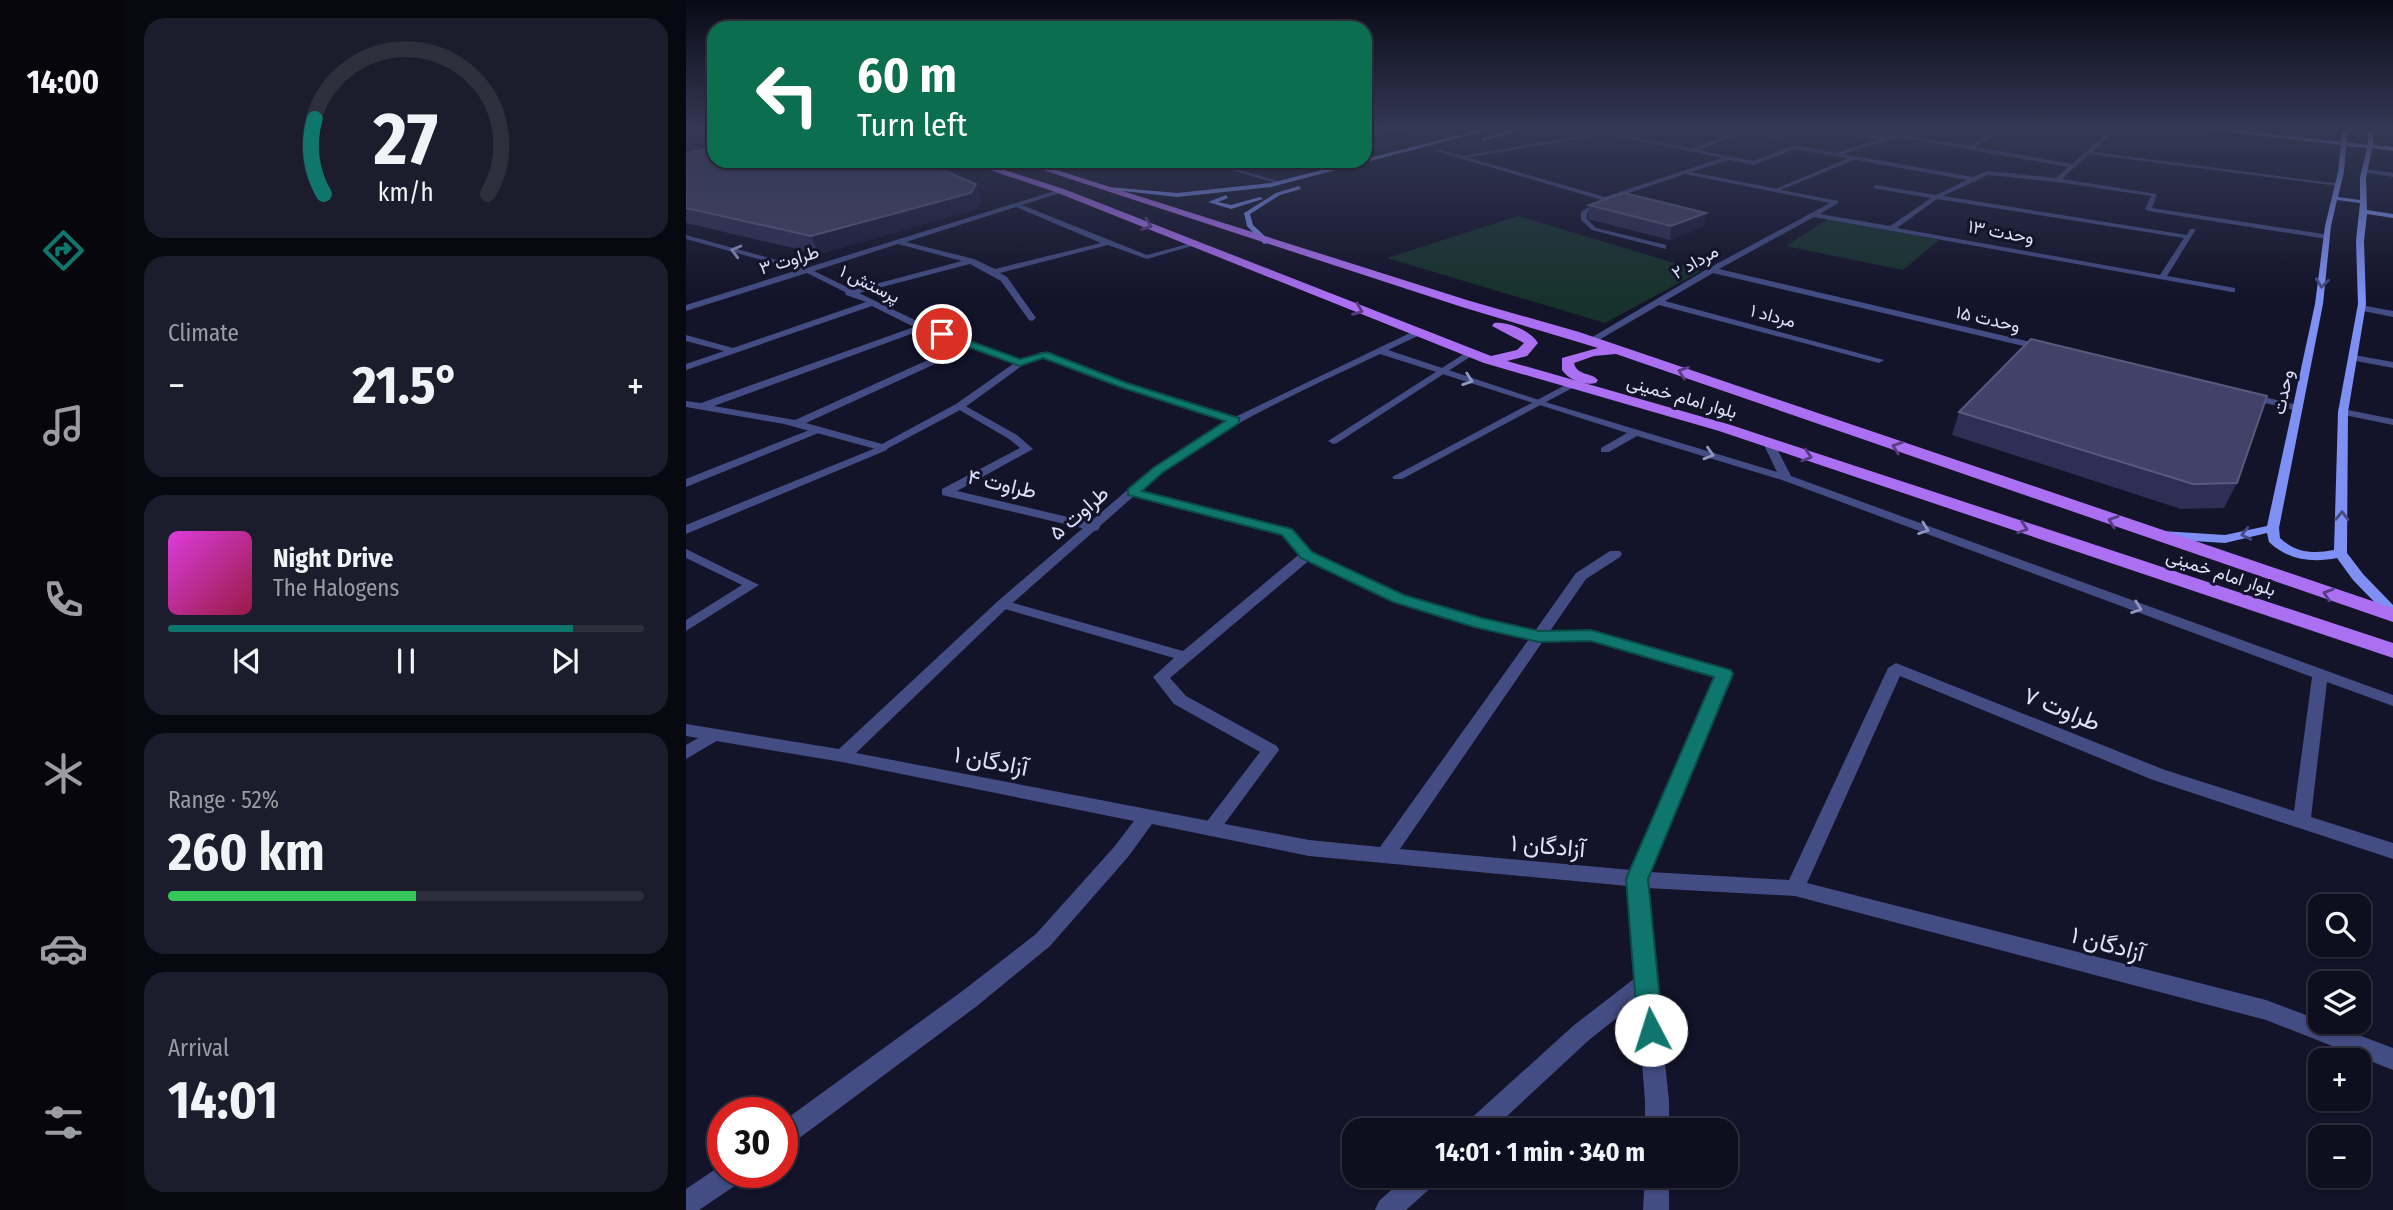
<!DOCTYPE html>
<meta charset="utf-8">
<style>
:root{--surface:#0e0e1f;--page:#1c1c2c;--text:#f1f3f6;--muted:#9b9ca4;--line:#2e2e3d;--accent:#0f766e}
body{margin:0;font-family:"Fira Sans Condensed",Vazirmatn,sans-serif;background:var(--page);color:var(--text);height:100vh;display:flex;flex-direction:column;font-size:26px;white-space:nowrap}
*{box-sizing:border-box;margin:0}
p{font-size:23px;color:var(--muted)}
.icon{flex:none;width:38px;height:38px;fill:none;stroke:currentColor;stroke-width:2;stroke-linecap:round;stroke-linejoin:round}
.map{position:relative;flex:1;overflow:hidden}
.side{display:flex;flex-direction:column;gap:18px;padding:18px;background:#080811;width:560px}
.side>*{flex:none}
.banner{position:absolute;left:21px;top:21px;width:665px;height:147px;border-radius:21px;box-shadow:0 2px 5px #0004,0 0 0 2px var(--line);background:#0b6e4f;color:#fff;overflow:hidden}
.buttons{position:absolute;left:1622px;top:894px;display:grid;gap:14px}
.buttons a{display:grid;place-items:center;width:63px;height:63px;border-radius:14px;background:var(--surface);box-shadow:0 2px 5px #0004,0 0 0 2px var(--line);font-size:35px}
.speed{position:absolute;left:21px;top:1097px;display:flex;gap:14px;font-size:35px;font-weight:700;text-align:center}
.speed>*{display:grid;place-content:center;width:91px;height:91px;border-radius:50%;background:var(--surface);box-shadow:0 2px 5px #0004,0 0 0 2px var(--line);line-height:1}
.speed .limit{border:10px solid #d22;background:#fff;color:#111}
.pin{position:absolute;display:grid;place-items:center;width:60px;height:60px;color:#fff;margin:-30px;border:4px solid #fff;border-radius:50%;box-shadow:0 2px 7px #0007}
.me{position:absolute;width:77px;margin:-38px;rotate:355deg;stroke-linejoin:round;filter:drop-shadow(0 0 5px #0008)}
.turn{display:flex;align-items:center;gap:24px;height:147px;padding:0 35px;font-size:32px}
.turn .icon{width:91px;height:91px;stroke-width:2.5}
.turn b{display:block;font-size:49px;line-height:60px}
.big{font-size:52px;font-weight:700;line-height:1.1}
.side .widget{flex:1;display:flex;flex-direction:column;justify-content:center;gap:10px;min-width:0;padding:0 24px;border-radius:21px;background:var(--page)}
.side .dial{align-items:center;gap:0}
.dial svg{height:182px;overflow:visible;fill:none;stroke:var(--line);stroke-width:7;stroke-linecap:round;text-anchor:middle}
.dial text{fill:var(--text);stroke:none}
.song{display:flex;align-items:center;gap:21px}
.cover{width:84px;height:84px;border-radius:10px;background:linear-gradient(135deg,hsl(300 70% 55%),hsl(340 70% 35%))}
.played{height:7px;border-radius:4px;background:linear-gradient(90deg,var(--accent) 85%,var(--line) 85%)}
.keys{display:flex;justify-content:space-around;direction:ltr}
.heat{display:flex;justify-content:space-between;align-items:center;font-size:38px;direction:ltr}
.charge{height:10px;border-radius:5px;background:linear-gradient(90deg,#34c759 52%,var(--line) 0)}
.trip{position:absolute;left:656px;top:1118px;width:396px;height:70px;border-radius:21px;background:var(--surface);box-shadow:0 2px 5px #0004,0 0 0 2px var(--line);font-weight:700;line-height:70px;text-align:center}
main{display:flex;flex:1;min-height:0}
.dock{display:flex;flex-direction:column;width:126px;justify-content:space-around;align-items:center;background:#06060c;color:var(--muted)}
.dock .icon{width:49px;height:49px}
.dock .on{color:var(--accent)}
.dock b{font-size:32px;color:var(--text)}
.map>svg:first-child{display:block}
.green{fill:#17322c}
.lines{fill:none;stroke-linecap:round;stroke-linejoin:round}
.lane{fill:#434c83;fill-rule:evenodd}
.street{fill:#434c83;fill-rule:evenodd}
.secondary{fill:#7e90f3;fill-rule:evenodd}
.primary{fill:#aa70f1;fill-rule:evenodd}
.wall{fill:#2f2e55}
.shaded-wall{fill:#1c1b3c}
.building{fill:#424167;stroke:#5a5a7e;stroke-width:2}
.oneway{stroke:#573d83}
.oneway2{stroke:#9096c0}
.oneway3{stroke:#434b84}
.route{fill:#0f766e;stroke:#0a4d48;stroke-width:2}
.labels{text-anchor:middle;stroke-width:6;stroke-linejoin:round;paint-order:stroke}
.far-street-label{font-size:18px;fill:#dee0fc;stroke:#131329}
.street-label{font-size:21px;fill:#dee0fc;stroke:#131329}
.near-street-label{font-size:24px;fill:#dee0fc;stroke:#131329}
</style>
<main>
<nav class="dock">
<b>14:00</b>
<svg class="icon on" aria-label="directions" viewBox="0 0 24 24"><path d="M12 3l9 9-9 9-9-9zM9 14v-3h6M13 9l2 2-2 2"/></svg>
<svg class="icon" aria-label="music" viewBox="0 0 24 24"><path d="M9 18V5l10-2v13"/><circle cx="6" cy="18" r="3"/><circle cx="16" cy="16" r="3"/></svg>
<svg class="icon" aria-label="phone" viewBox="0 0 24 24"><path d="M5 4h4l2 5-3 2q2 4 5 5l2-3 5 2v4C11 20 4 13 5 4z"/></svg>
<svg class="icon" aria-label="climate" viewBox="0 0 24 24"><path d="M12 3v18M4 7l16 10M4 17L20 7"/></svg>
<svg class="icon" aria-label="car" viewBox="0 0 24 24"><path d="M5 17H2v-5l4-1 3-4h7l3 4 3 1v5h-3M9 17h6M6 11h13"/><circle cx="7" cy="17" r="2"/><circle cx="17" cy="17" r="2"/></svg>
<svg class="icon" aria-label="filters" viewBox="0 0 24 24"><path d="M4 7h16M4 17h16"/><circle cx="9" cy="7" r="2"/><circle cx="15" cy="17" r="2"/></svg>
</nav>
<section class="side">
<div class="widget dial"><svg viewBox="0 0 100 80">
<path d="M14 69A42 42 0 1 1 86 69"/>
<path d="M14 69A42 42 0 0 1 10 36" stroke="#0f766e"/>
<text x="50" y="56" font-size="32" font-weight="700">27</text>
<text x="50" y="72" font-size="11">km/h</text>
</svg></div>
<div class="widget"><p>Climate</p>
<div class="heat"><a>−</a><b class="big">21.5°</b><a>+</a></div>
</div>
<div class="widget">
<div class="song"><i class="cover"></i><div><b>Night Drive</b><p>The Halogens</p></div></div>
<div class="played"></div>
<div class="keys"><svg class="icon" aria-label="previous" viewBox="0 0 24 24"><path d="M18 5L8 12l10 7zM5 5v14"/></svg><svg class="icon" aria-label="pause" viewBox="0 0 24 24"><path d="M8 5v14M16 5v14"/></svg><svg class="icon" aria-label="next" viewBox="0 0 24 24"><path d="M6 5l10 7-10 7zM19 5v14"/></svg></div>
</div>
<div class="widget"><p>Range · 52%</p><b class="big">260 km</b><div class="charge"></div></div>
<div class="widget"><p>Arrival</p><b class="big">14:01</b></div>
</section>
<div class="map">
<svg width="1707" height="1210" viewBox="0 0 1707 1210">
<rect width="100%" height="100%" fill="#131329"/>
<g class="green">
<path d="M832,216L1015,271L919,323L701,258Z"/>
<path d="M1142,219L1253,240L1217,270L1100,246Z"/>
</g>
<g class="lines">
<g class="lane">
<path d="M1000,128H1012L1049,136L1046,138Z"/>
<path d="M1142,130L1198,136L1201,138L1198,140L1140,133Z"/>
<path d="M919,131L921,134L774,159L771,157Z"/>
<path d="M1168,156L1170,159L1092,191L1087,190Z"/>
<path d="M418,161H429L397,169L394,167Z"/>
<path d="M1189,185L1250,195L1253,197L1250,199L1187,188Z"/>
<path d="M917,198L922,199L901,213V219L910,228L980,245V249L906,230L895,220V212Z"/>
<path d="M784,350L787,351V355L651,443L647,444L642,441Z"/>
<path d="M883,383L892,385L716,479H708L706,477Z"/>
<path d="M274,403L331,435L347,449L271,491L412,524L414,527L412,530L408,531L256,495V489L334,448L323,439L270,408V404Z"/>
<path d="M131,427L135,428V432L0,487V479Z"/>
<path d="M197,445L201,446V450L0,534V525Z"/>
<path d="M621,551L626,552L628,555L626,558L484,678L500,696L591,746L593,750L531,834L525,836L519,834L516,829L519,824L574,752L488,704L467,677L488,658L312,607L310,604L317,600L497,651L616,552Z"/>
<path d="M28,729L34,731L36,735L34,739L0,759V745Z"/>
</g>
<g class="street">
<path d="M719,128H755L679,134V130Z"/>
<path d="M891,128H902L1006,149L1057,129L1095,135L1100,132L1092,131L1093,128L1107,130L1096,139L1057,133L1012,150L1067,161L1108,145L1150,153L1223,130L1225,133L1220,135L1283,146L1314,128H1320L1289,147L1386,164L1427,128H1432L1407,152L1655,184L1652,186L1403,154L1376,179L1471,194L1466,208L1644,235L1641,239L1462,211L1459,209L1465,196L1371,182L1302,175L1257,196L1501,235L1504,229H1510L1481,276L1549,288V292H1546L1128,217L1033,269L1362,346V350L1359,351L1027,273L979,301L1198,360L1193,363L973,305L906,344L903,343V339L1023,268L1144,203L999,174L919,201L750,151L755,150L919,197L1036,158ZM1213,137L1382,167L1370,178L1301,171L1287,177L1157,154ZM1109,149L1281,180L1248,196L1204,226L1134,214L1152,203V201L1005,172L1043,160L1068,165ZM1251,199L1498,238L1474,275L1211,228Z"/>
<path d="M515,161H524L598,183L593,184Z"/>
<path d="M1680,169L1707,173V177L1678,172Z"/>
<path d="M375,189L377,192L336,205L461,255L509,242L513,244L461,259L422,245L314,273L321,277L350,318L346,321L343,320L315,281L284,264L173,293L239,325L334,360L355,352H361L442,383L549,417L728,331H734V335L702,350L856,401L1091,472L1077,443L1079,441H1087L1105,476L1707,695V706L1641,682L1625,817L1707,843V859L1467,780L1214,676L1121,883L1580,1000L1707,1048V1070L1580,1020L1109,896L961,888L983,1101V1130H959V1101L951,1002L903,1040L806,1130H777L781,1122L887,1026L949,978L942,886L623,856L466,824L442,857L364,946L291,1006L104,1145L96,1149V1122L275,992L350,934L428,847L448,821L156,762L0,736V724L153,749L312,601L467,468L541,421L434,387L358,357L337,365L278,408L197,451L98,424L0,407V401L15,403L228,327L186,306L0,370V364L38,351L0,341V335L47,348L180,302L160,295L159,292L121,273L0,311V305L112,270L0,239V235L120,268ZM330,207L415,243L309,269L288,259L220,242ZM212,244L276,261L167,290L128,271ZM236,330L275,345L109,420L28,406ZM284,348L327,364L270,404L196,444L120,423ZM694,354L941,433L915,448V452H923L951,436L1096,480L1626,677L1608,811L1479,770L1210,663L1202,668L1103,880L964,872L1046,674L1043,670L905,631H864L900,579L934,557L936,554L934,551H924L890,573L849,631L796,619L717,595L626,552L605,529L455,490C524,430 612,393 694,354ZM448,496L597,535L616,558L707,601L789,626L843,639L694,847L623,840L170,753L322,607ZM857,641H905L1029,677L945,870L714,849Z"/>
<path d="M1675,305L1707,311V317L1672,310V306Z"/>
<path d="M1668,355L1707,362V368L1665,360L1663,358Z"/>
<path d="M1562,393L1616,406L1617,408L1612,411L1558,398L1557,396Z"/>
<path d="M1657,409L1707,419V425L1653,414V410Z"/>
<path d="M0,549L73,585L0,631V620L56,585L0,558Z"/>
<path d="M37,1164V1172H59L56,1181L13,1210H0V1189Z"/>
<path d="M721,1176H751L748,1185L720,1210H689L693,1201Z"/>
<path d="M959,1176H983V1210H957Z"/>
</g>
<g class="secondary">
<path d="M801,128H810L585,187L491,197L419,189L422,187L491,193L585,183Z"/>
<path d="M831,128H840L798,141L795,139Z"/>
<path d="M1511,128H1530L1655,142L1656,128H1662L1660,142L1682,145L1681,128H1687V145L1707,147V151L1686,148L1680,178L1681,210L1707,214V218L1681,214L1678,241L1680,304L1662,412L1661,553L1677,574L1707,605V617L1702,616L1667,580L1651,558C1626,563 1602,560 1583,542L1581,533L1539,543L1476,539L1470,535L1476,531L1539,535L1581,526L1629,304L1639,226L1652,172L1655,145ZM1660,146L1681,148L1674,178V200L1652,197L1658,172ZM1651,200L1674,203L1670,241L1672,304L1652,412L1648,550C1627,554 1610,553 1594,538L1593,528L1637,304L1645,226Z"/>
<path d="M613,186L615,189L594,195L564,214L567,225L585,242L578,244L561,226L558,213L590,193Z"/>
<path d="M540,195L542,198L532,202L545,205L574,197L577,199L545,209L522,202Z"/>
</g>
<g class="primary">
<path d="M277,161H290L378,189L805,356L831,350L838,343L806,326L808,323C822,321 845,331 852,343L841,356L821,361L1045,425L1707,643V658L1033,431L798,363L372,193Z"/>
<path d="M329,161H342L784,301L893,332L1707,608V622L930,354L908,356L888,363C891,376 905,372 912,380L910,383C898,386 883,380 876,370V358L912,348L776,307Z"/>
</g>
</g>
<g class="wall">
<path d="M0,153L296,200L291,209L133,254L0,223Z"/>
<path d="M903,205L1018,226L984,240L902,219Z"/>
<path d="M1273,412L1551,483L1538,508L1495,509L1266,435Z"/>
</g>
<g class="shaded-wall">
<path d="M290,184L296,200L291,209L133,254L125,236Z"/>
<path d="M1020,213L1018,226L984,240L985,226Z"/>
</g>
<g class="building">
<path d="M28,148V161H235L290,184L285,193L125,236L0,208V153Z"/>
<path d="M938,193L1020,213L985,226L903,205Z"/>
<path d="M1345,339L1581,396L1551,483L1507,484L1273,412Z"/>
</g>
<defs><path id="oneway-chevron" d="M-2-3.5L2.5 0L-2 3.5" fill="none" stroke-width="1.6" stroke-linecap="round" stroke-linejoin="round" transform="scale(1.75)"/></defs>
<g class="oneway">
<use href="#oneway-chevron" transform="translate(461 225) rotate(22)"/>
<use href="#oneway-chevron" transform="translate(672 310) rotate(22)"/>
<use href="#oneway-chevron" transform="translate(997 372) rotate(-161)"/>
<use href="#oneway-chevron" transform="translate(1211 447) rotate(-161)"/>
<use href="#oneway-chevron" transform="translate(1121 456) rotate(18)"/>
<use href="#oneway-chevron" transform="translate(1427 521) rotate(-161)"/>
<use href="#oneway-chevron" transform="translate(1337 528) rotate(18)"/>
<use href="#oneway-chevron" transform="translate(1642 594) rotate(-162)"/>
</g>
<g class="oneway2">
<use href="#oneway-chevron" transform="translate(50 251) rotate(-165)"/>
<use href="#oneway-chevron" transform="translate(782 380) rotate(19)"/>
<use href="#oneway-chevron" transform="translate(1023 454) rotate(17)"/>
<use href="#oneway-chevron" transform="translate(1238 529) rotate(20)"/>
<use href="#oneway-chevron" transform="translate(1451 608) rotate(20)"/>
</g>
<g class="oneway3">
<use href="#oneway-chevron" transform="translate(1636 283) rotate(97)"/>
<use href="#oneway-chevron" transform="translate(1656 516) rotate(-89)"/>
<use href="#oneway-chevron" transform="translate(1560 534) rotate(167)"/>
</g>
<linearGradient id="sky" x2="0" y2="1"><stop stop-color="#0a0a17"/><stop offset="0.43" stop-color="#333954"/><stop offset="1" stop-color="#333954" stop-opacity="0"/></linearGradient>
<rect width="1707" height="298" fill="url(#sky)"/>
<path class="route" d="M252,332H259L334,359L361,352L441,383L553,418V423L476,473L456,491L606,529L626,552L718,595L796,618L853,631L905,630L1045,670L1047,674L962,879L977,1030L973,1038L965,1042L956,1038L952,1030L940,879L1028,677L905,641L853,642L788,627L707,602L615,558L596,535L442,495V489L467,468L539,421L434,387L357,358L334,366L252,336Z"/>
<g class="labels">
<g class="far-street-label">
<text transform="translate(1315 232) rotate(10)" y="6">وحدت ۱۳</text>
<text transform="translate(103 260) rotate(-17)" y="6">طراوت ۳</text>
<text transform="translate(1009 262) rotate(-30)" y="6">مرداد ۲</text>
<text transform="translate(184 284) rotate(26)" y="6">پرستش ۱</text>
<text transform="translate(1087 316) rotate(15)" y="6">مرداد ۱</text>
<text transform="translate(1302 319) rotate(13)" y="6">وحدت ۱۵</text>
<text transform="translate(1597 392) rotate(-78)" y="6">وحدت</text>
<text transform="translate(996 397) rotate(16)" y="6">بلوار امام خمینی</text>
<text transform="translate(1535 573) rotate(18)" y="6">بلوار امام خمینی</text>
</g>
<g class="street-label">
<text transform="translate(316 484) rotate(13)" y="7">طراوت ۴</text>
<text transform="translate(393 513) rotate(-41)" y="7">طراوت ۵</text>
</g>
<g class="near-street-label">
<text transform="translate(1376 709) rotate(22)" y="8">طراوت ۷</text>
<text transform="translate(305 761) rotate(11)" y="8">آزادگان ۱</text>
<text transform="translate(862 846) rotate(5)" y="8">آزادگان ۱</text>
<text transform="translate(1422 944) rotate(15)" y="8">آزادگان ۱</text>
</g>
</g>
</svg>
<div class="buttons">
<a><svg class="icon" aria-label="search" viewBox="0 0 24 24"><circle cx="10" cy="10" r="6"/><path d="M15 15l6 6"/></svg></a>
<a><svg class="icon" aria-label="layers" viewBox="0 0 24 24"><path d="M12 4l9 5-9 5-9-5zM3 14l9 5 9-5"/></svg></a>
<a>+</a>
<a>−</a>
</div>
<div class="speed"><div class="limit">30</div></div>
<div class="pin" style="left:256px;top:334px;background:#d93025"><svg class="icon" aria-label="arrive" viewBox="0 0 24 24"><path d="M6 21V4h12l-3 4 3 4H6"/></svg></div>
<svg class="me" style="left:965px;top:1030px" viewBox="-20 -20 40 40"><circle r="19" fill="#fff"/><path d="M0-13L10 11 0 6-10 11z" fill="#0f766e"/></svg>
<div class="trip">14:01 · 1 min · 340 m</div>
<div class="banner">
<div class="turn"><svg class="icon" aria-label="left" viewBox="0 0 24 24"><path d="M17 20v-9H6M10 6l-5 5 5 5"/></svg><div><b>60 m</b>Turn left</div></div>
</div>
</div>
</main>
